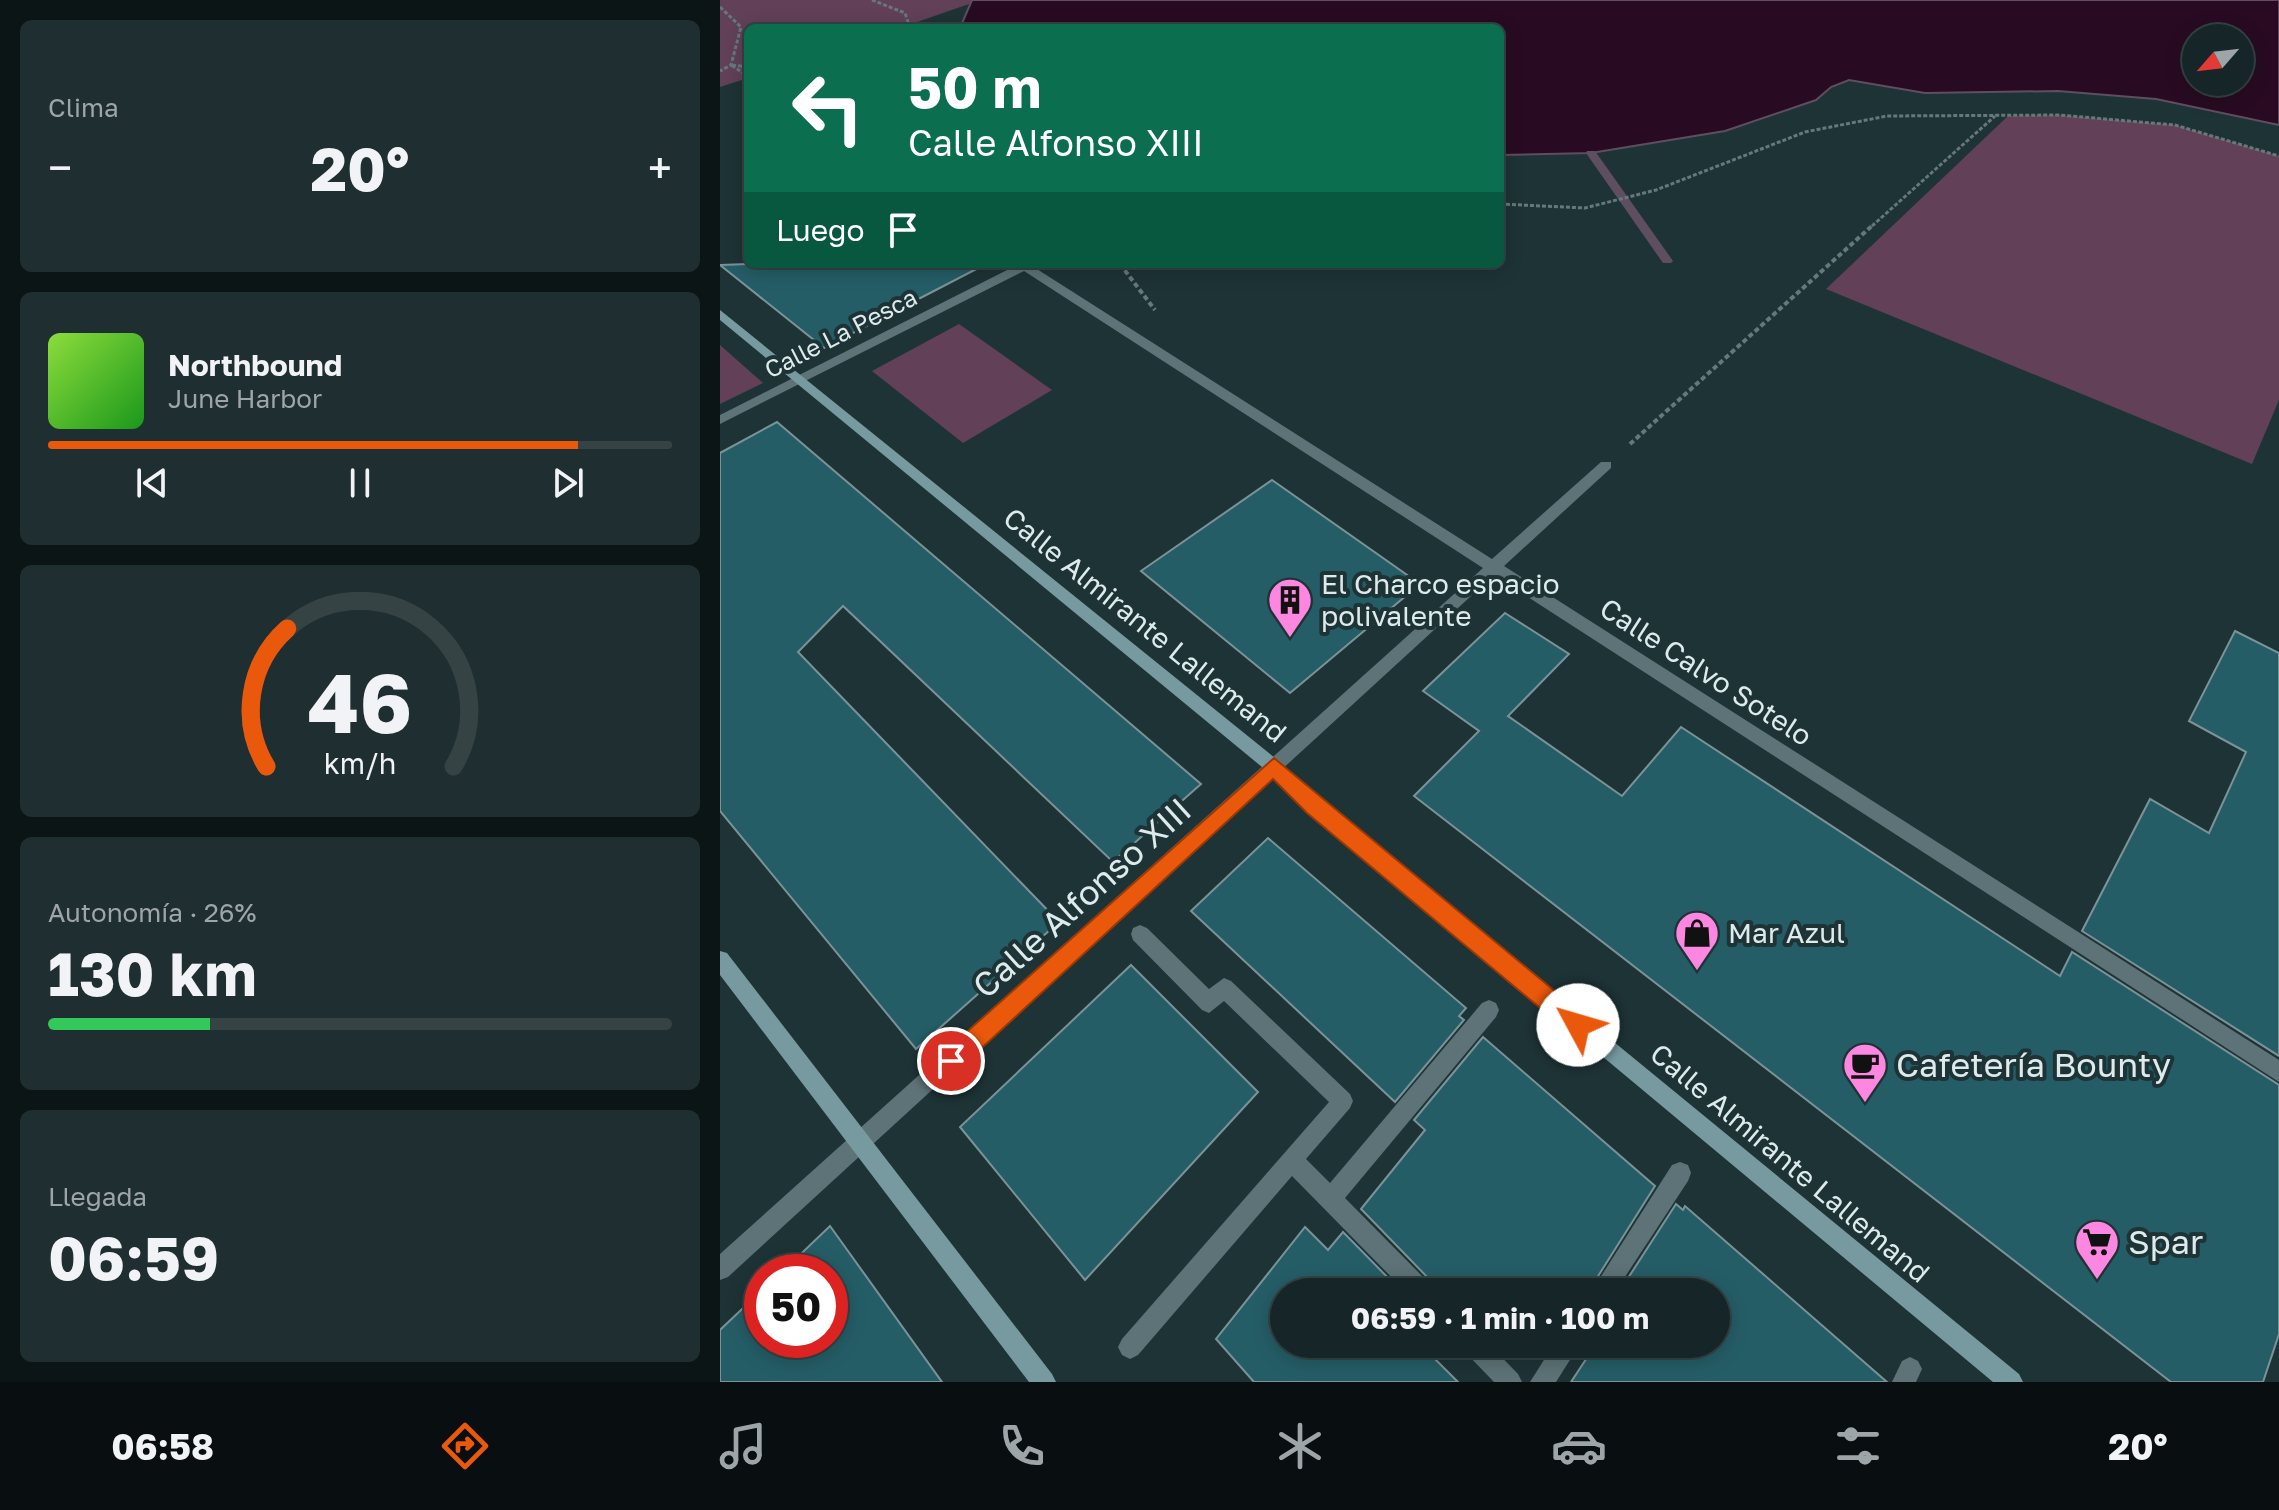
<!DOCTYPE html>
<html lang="es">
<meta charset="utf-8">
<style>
:root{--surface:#162628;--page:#1f2e30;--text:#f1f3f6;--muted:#9ea5a8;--line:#354345;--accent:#ea580c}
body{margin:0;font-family:"Golos Text",sans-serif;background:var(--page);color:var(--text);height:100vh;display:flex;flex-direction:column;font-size:30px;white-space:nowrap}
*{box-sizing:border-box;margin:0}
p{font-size:26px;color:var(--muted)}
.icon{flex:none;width:44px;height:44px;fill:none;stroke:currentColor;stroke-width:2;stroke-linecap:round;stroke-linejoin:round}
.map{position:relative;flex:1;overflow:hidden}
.details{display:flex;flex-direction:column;gap:20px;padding:20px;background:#0c1516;width:720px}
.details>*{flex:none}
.guide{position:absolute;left:24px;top:24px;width:760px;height:244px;border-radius:12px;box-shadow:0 4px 20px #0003,0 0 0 2px var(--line);background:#0b6e4f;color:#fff;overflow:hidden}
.needle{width:52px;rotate:242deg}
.tools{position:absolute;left:1462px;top:24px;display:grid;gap:16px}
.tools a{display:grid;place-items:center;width:72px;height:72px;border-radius:50%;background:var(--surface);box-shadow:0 4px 20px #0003,0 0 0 2px var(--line);font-size:40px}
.speed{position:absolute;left:24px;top:1254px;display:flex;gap:16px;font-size:40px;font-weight:700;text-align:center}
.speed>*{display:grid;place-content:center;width:104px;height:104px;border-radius:50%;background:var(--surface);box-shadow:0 4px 20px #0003,0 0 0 2px var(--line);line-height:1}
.speed .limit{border:12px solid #d22;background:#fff;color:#111}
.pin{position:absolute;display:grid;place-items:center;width:68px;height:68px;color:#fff;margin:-34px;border:4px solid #fff;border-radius:50%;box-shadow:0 2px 8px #0007}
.me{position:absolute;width:88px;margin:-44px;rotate:309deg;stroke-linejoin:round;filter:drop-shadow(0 0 6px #0008)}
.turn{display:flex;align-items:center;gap:28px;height:168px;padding:0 32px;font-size:36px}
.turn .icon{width:104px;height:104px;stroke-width:2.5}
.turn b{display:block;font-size:56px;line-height:68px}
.then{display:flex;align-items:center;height:76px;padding:0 32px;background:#0003;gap:16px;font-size:30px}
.big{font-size:60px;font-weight:700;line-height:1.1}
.details .widget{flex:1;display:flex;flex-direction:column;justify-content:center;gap:12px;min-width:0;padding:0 28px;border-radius:12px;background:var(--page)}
.details .dial{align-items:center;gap:0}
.dial svg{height:208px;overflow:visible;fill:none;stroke:var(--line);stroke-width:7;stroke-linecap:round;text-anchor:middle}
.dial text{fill:var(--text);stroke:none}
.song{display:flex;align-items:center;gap:24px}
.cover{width:96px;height:96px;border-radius:12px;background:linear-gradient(135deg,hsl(90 70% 55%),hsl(120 70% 35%))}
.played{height:8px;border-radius:4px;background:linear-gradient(90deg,var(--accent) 85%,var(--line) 85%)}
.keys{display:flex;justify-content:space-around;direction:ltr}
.heat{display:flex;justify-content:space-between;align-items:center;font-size:44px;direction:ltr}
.charge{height:12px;border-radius:6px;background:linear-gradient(90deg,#34c759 26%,var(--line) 0)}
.trip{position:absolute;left:550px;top:1278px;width:460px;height:80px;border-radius:40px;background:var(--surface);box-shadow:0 4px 20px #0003,0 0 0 2px var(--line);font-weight:700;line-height:80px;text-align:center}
.menu{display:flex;height:128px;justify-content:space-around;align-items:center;background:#090f10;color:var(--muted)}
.menu .icon{width:56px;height:56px}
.menu .selected{color:var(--accent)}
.menu b{font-size:36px;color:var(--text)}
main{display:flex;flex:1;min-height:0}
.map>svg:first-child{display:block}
.green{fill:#614058}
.water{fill:#280b22;stroke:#5f4e5f;stroke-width:2;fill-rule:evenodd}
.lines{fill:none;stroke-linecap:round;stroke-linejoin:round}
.stream{fill:#5f4e5f;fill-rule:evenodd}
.building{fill:#255d66;stroke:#7b9397;stroke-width:2}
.path-far1{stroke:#66787a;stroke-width:3;stroke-dasharray:4 2;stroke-linecap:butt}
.path{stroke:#66787a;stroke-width:4;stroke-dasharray:5 3;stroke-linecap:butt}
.street{fill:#5d7377;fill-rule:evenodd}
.secondary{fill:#769aa0;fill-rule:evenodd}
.route{fill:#ea580c;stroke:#983908;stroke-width:2}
.labels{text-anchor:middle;stroke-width:8;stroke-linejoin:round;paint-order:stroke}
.far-street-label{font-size:24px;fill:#deebed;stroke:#1e3336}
.poi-label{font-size:28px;fill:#deebed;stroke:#1e3336;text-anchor:start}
.street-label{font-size:28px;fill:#deebed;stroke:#1e3336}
.near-street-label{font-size:34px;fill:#deebed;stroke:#1e3336}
.near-poi-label{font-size:34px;fill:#deebed;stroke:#1e3336;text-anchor:start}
</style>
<main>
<section class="details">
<div class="widget"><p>Clima</p>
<div class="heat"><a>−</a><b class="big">20°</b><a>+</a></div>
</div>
<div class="widget">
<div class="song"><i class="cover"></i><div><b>Northbound</b><p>June Harbor</p></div></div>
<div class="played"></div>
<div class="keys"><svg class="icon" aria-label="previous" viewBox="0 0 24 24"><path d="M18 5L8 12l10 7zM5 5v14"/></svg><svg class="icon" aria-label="pause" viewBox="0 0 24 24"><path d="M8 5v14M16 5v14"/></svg><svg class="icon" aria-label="next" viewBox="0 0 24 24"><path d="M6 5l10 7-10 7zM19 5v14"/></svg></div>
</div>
<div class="widget dial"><svg viewBox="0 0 100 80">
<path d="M14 69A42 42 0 1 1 86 69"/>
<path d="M14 69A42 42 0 0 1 22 16" stroke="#ea580c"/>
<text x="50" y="56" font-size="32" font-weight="700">46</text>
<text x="50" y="72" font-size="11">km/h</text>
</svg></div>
<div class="widget"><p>Autonomía · 26%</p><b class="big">130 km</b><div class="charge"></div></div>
<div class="widget"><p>Llegada</p><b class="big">06:59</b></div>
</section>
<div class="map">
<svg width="1559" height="1382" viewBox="0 0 1559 1382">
<rect width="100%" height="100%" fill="#1e3336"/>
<g class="green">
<path d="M0,0H252L249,4L180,28H28V78L0,87Z"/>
<path d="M1339,115L1455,125L1559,156V400L1532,464L1106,289L1288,116Z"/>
<path d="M239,324L332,390L243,443L152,371Z"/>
<path d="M0,345L43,383L0,404Z"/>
</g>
<path class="water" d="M252,0H1559V125L1436,99L1338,91L1205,93L1129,80L1111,87L1096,100L1005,131L871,153L780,155V28H240ZM1476,38H1520V82H1476Z"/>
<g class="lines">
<path class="stream" d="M867,151H875L953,261L951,263H943L866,153Z"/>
</g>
<g class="building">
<path d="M28,264H266L104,348L0,265Z"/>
<path d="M57,422L481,784L393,862L123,606L78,652L339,922L196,1049L0,811V453Z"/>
<path d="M552,480L700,584L570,693L421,571Z"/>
<path d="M785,613L849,654L788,716L902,796L961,727L1340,976L1352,952L1559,1085V1334L1543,1382H1451L694,796L759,731L703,691Z"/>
<path d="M1515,631L1559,653V1056L1362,931L1430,799L1489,833L1526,752L1469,721Z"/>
<path d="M548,838L746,1008L739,1016L744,1020L675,1102L471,911Z"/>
<path d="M411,965L538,1092L365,1280L240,1127Z"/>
<path d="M763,1037L935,1186L868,1292H716L712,1282L641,1209L705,1130L694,1120Z"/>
<path d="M956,1204L963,1210L965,1206L1167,1382H851L876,1344H996V1292H899Z"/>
<path d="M110,1226L222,1382H0V1330L42,1290V1340H110V1272H62Z"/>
<path d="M585,1227L608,1250L623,1232L682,1292H564V1344H700L738,1382H534L496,1339Z"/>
</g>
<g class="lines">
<g class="path-far1">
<path d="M152,0L185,13L190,28"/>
<path d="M0,7L21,27L11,65L0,71"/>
<path d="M28,67L11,65L28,76"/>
<path d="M780,204L865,208L936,190L1085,132L1167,116L1339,115L1455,125L1559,156"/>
<path d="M1152,226L1275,116"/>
</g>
<g class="path">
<path d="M400,264L435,310"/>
<path d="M910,444L1154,224"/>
</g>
<g class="street">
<path d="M299,264H309L772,559L881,462H891V468L784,566L1559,1060V1082L774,575L8,1277L0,1280V1254L763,568L304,271L0,424V415Z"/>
<path d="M420,925L427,928L489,989L504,978L511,981L630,1094L633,1101L630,1108L586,1159L610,1183L762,1003L769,1000L776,1003L779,1010L776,1017L625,1198L710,1284L713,1292H686L572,1176L418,1355L410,1359L402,1355L398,1347L402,1339L609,1102L504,1001L489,1013L482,1010L413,940L411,934L413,928Z"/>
<path d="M960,1162L968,1165L971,1173L968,1181L895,1292H871L952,1165Z"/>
<path d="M741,1344H769L798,1374L802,1382H774L745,1352Z"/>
<path d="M834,1344H860L836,1382H810Z"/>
<path d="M1190,1357L1198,1361L1202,1369L1196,1382H1172L1182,1361Z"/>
</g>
<g class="secondary">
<path d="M0,310L560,762L600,801L1299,1374L1303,1382H1273L588,811L548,772L0,320Z"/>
<path d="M0,951L7,953L332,1374L336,1382H309L0,975Z"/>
</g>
</g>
<path class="route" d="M554,758L866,1017L870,1025L866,1033L858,1036L850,1033L587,813L553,779L239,1069L231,1072L223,1069L219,1061L223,1053Z"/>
<defs>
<g id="building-pin" transform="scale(2.3)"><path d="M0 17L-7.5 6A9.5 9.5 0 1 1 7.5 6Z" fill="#fd86e1" stroke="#1e3336"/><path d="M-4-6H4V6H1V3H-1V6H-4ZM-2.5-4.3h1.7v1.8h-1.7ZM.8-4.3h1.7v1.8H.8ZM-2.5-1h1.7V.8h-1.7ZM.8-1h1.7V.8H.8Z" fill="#111"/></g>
<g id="shop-pin" transform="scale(2.3)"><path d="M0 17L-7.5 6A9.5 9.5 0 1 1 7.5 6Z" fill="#fd86e1" stroke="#1e3336"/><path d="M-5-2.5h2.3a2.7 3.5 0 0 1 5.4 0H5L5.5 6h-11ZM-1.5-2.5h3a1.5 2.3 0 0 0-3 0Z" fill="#111"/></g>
<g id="cafe-pin" transform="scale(2.3)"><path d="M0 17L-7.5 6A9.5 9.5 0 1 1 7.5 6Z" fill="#fd86e1" stroke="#1e3336"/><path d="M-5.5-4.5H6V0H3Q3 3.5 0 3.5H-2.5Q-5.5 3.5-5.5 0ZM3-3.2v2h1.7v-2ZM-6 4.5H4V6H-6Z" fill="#111"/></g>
<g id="supermarket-pin" transform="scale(2.3)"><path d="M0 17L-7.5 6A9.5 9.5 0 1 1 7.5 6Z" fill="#fd86e1" stroke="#1e3336"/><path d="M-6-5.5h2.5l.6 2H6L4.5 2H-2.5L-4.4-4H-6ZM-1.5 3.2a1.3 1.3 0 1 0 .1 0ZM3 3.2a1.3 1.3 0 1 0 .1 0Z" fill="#111"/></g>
</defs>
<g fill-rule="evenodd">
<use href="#building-pin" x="570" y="600"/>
<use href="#shop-pin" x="977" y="933"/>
<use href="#cafe-pin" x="1145" y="1065"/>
<use href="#supermarket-pin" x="1377" y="1242"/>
</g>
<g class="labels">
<g class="far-street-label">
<text transform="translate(121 334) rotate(-27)" y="8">Calle La Pesca</text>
</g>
<g class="poi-label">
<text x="601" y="594">El Charco espacio<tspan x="601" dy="32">polivalente</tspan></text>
<text x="1008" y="943">Mar Azul</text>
</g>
<g class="street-label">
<text transform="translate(425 625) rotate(39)" y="10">Calle Almirante Lallemand</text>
<text transform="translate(986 672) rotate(33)" y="10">Calle Calvo Sotelo</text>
<text transform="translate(1070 1163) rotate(40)" y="10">Calle Almirante Lallemand</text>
</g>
<g class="near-street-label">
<text transform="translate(362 898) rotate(-42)" y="12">Calle Alfonso XIII</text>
</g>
<g class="near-poi-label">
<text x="1176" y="1077">Cafetería Bounty</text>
<text x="1408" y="1254">Spar</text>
</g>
</g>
</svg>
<div class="tools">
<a><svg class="needle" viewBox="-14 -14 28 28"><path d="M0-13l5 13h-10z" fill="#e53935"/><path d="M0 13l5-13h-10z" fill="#9ea5a8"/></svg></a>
</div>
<div class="speed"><div class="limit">50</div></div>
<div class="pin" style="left:231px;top:1061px;background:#d93025"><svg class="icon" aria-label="arrive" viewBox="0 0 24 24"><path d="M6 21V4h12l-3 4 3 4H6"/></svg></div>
<svg class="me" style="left:858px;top:1025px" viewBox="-20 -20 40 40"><circle r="19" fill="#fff"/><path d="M0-13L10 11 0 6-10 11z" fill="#ea580c"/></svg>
<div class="trip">06:59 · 1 min · 100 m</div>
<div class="guide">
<div class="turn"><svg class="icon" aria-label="left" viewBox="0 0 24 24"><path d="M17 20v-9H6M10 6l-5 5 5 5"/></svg><div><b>50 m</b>Calle Alfonso XIII</div></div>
<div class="then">Luego<svg class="icon" aria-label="arrive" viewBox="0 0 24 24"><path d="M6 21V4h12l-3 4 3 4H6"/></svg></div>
</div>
</div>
</main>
<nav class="menu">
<b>06:58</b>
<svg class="icon selected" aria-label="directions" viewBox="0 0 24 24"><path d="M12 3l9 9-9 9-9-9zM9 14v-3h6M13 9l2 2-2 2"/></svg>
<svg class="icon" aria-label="music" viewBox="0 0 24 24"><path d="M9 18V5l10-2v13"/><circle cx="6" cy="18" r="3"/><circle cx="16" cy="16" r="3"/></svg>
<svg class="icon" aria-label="phone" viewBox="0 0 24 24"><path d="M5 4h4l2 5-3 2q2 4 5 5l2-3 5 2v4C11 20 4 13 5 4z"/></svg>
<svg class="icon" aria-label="climate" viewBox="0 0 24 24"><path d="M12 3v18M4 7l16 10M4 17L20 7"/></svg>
<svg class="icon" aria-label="car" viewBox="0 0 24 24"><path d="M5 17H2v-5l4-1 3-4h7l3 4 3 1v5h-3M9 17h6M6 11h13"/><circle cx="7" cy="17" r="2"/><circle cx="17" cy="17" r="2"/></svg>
<svg class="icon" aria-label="filters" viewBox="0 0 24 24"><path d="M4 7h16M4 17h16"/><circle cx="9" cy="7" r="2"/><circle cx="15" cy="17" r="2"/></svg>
<b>20°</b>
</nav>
